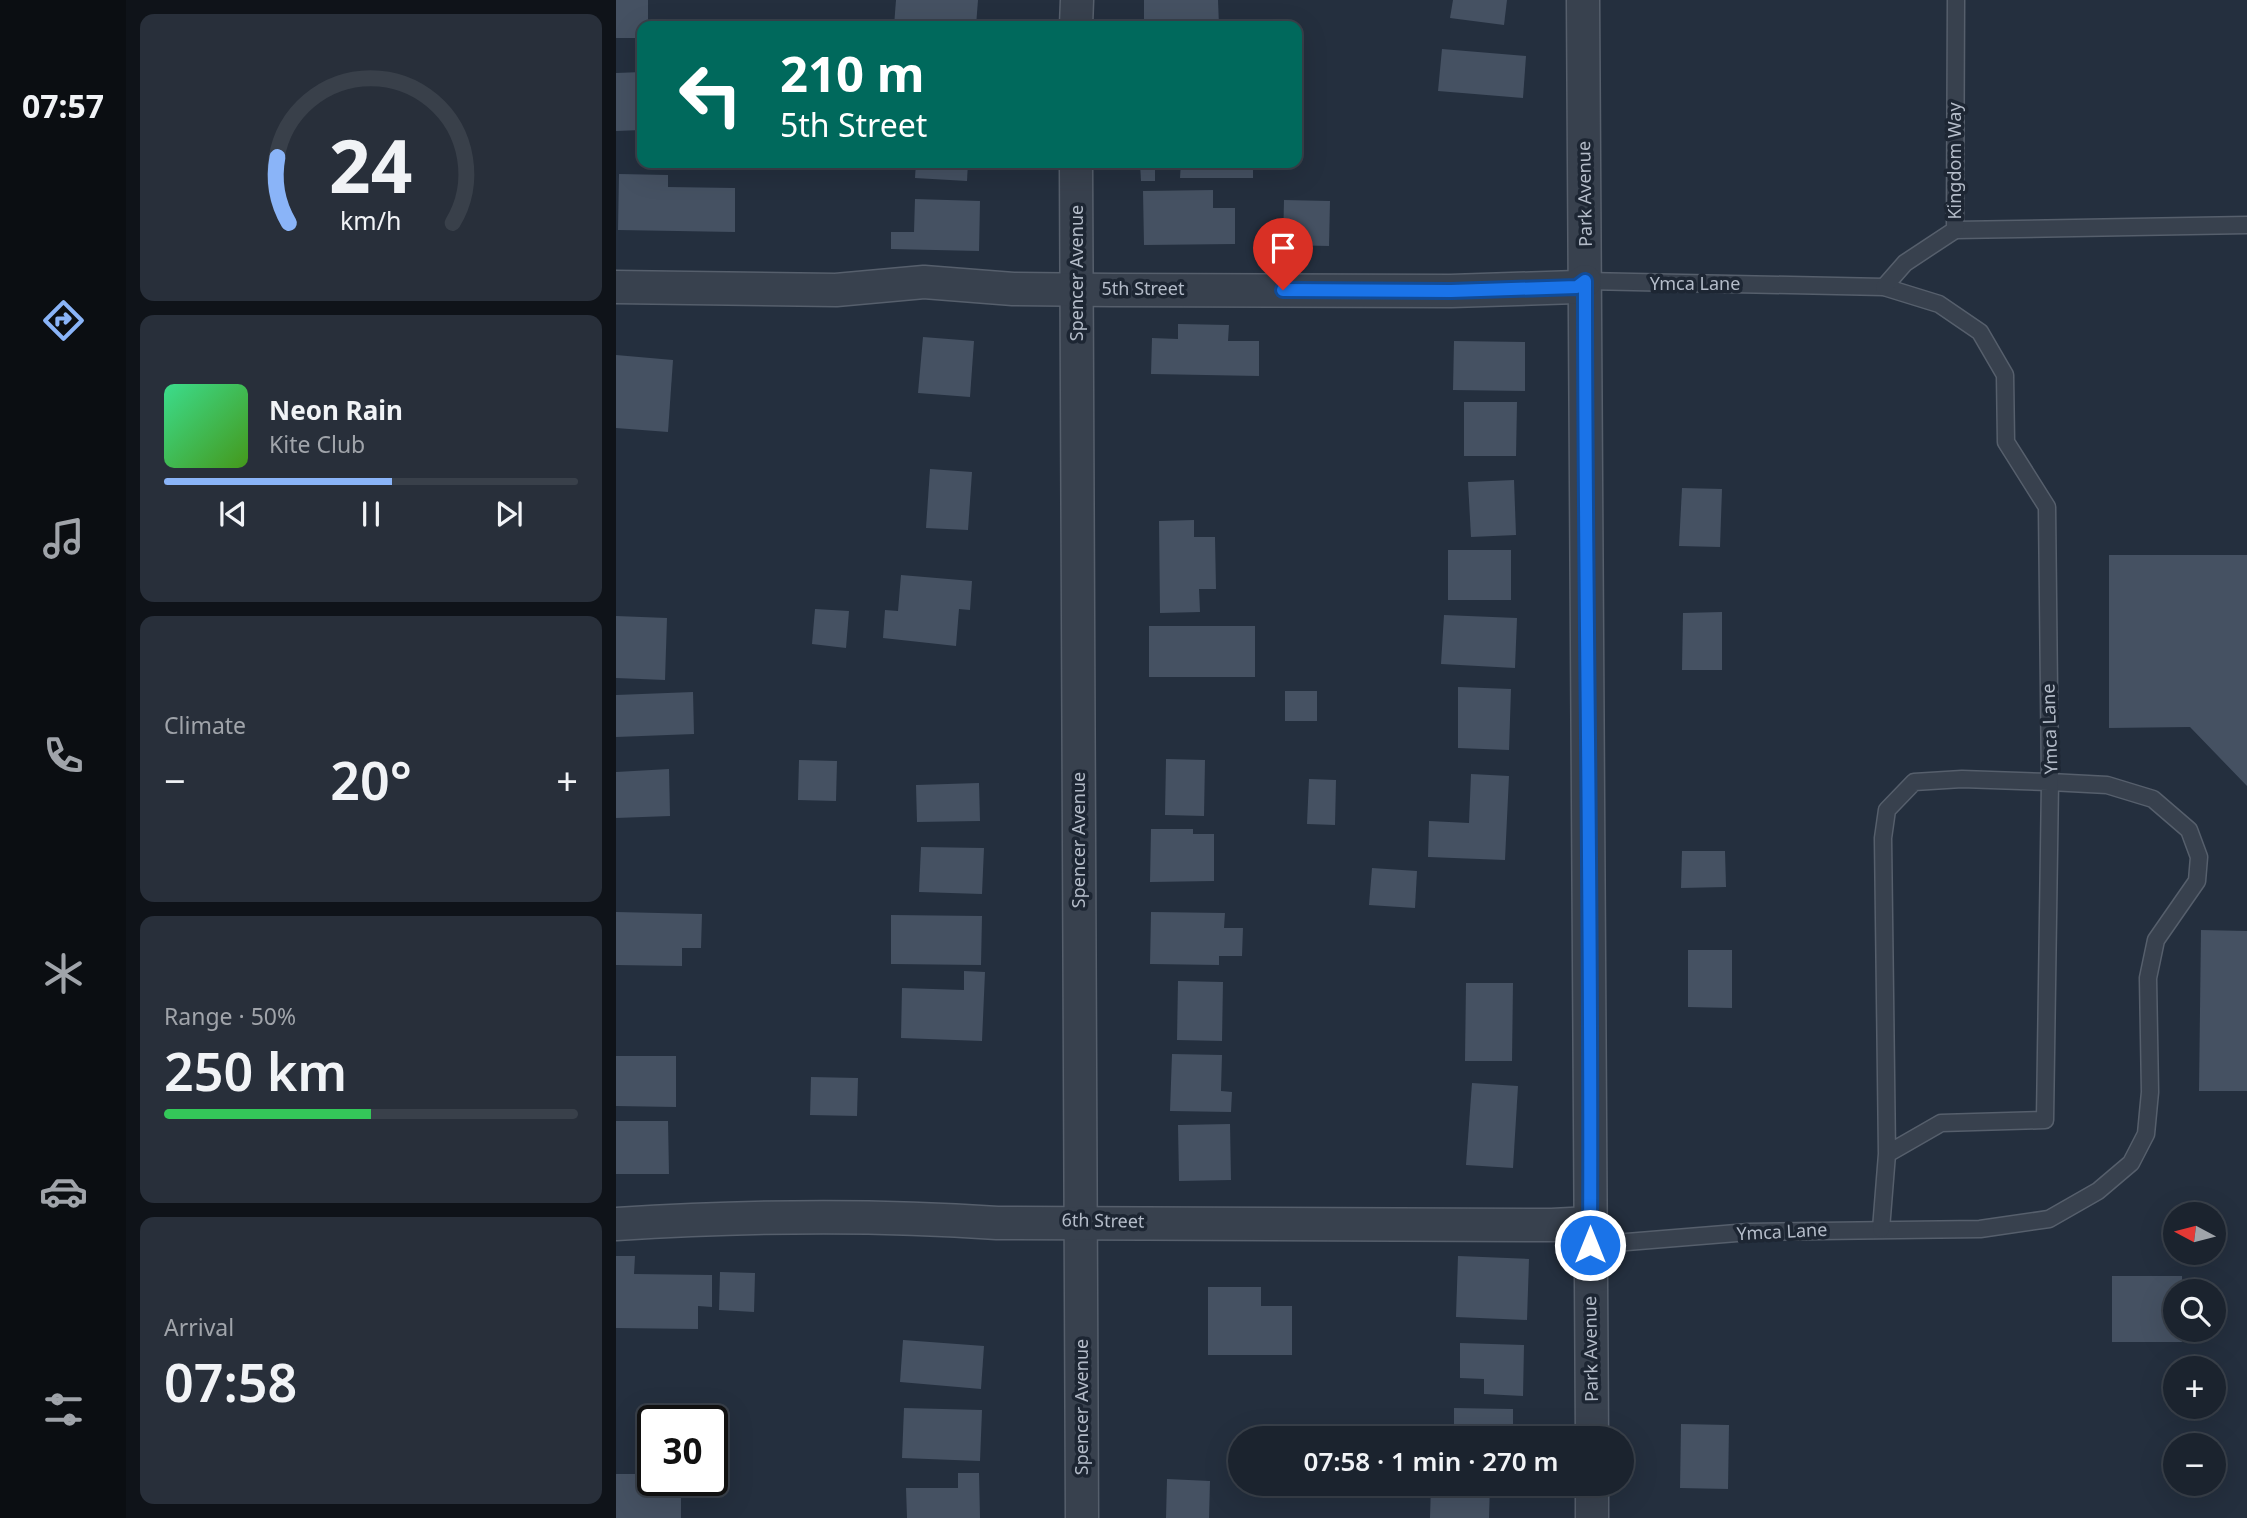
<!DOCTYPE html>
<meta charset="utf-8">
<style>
:root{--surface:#1b232e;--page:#282f3a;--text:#f1f3f6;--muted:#a0a4aa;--line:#39404a;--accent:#8ab4f8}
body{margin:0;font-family:"Noto Sans",sans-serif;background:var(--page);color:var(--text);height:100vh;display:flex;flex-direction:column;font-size:26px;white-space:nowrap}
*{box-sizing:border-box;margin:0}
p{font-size:23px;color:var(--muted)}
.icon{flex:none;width:38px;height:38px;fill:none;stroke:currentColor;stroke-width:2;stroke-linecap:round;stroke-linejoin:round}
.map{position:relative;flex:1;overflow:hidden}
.side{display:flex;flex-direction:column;gap:14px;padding:14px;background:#0f1319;width:490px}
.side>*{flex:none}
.top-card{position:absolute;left:21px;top:21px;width:665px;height:147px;border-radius:14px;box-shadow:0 7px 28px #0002,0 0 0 2px var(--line);background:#00695c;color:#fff;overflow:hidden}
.needle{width:46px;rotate:277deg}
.controls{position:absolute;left:1547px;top:1202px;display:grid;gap:14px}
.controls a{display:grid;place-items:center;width:63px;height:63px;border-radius:50%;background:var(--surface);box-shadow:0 7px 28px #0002,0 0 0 2px var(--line);font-size:35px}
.speed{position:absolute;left:21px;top:1405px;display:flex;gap:14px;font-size:35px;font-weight:700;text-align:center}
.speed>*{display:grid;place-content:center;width:91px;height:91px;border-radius:50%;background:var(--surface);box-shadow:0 7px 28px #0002,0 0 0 2px var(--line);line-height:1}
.speed .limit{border:4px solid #111;border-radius:10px;background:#fff;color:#111}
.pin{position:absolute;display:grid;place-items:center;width:60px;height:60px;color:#fff;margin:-72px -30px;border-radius:50% 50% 50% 0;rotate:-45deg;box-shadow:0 0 7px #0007}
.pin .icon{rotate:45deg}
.me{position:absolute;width:77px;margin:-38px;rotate:0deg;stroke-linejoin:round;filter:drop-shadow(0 0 5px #0008)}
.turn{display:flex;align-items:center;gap:24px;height:147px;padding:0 28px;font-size:32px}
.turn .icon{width:91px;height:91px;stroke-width:2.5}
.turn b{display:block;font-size:49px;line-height:60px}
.big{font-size:52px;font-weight:600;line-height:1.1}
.side .card{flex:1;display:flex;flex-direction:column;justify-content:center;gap:10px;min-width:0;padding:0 24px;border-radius:14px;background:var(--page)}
.side .dial{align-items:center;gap:0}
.dial svg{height:182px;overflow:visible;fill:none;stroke:var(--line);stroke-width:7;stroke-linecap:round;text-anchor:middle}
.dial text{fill:var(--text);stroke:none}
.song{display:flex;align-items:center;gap:21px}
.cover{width:84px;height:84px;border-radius:10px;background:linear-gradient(135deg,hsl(150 70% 55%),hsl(100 70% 35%))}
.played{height:7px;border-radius:4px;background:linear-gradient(90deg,var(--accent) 55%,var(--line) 55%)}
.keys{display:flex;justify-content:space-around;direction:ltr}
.heat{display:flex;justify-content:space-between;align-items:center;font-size:38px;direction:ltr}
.charge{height:10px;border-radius:5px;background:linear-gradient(90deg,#34c759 50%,var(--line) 0)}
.trip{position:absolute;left:612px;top:1426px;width:406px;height:70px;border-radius:35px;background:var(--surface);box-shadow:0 7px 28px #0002,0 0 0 2px var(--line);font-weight:600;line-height:70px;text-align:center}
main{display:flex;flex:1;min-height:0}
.dock{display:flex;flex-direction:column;width:126px;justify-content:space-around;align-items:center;background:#0b0e12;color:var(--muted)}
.dock .icon{width:49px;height:49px}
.dock .selected{color:var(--accent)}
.dock b{font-size:32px;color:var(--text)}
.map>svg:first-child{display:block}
.building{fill:#455162}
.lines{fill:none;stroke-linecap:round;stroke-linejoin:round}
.lane-casing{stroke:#565f6c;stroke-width:19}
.street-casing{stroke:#565f6c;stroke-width:35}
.lane{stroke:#38414e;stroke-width:16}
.street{stroke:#38414e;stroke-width:32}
.route-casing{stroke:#114b97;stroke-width:18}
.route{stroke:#1a73e8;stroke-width:12}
.labels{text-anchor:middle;stroke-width:7;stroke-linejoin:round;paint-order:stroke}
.street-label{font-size:18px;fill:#b4bcc9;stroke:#1d2633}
</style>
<main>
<nav class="dock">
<b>07:57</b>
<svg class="icon selected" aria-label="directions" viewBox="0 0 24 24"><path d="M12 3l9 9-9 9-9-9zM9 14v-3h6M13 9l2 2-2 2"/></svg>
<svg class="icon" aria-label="music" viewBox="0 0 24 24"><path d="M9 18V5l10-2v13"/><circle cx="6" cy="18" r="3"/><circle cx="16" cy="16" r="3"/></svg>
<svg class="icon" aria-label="phone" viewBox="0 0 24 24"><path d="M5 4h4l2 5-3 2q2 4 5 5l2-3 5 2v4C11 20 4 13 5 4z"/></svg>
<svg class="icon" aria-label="climate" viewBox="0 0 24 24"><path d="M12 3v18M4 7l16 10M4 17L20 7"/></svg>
<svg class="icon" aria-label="car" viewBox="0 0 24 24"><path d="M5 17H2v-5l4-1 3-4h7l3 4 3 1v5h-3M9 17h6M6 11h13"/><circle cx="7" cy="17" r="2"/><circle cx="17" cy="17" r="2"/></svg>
<svg class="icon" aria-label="filters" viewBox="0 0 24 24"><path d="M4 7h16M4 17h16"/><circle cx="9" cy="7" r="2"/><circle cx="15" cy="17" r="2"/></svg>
</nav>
<section class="side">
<div class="card dial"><svg viewBox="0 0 100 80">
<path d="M14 69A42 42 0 1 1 86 69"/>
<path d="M14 69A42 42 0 0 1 9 40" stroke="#8ab4f8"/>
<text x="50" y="56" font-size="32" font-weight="700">24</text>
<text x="50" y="72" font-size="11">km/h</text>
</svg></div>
<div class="card">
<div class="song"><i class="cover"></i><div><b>Neon Rain</b><p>Kite Club</p></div></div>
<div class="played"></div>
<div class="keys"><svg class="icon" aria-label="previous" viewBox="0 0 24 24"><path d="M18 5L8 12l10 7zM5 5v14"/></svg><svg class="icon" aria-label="pause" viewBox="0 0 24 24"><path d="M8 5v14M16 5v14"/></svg><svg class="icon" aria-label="next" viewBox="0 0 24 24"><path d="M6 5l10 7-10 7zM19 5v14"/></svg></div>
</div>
<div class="card"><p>Climate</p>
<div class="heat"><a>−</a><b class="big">20°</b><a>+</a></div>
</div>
<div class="card"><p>Range · 50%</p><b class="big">250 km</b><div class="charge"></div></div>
<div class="card"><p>Arrival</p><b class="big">07:58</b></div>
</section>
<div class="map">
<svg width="1631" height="1518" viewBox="0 0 1631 1518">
<rect width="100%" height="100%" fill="#242f3e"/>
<g class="building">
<path d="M0,0H32V26H26V38H0Z"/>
<path d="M280,0H362L360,26H278Z"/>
<path d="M528,0H602L603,26H528Z"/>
<path d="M837,0H891L888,25L834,18Z"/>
<path d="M826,49L910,56L907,98L822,91Z"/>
<path d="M26,72V130L0,131V73Z"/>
<path d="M300,163H352L351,181L299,178Z"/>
<path d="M524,163H539V181H525Z"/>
<path d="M565,163H637V178H564Z"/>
<path d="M3,174L52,175V187L119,188V232L2,230Z"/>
<path d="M597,190V208H619V244L528,245L527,191Z"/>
<path d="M299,199L364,201L363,251L275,249V232H298Z"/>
<path d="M668,200L714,201L713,246L667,245Z"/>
<path d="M562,324L613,325L612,341H643V376L535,374L536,338L562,339Z"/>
<path d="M307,337L358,341L354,397L302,393Z"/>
<path d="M838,341L909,342V391L837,390Z"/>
<path d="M0,355L57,360L52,432L0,428Z"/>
<path d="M848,402H901L900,456H848Z"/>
<path d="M314,469L356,472L352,530L310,528Z"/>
<path d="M898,480L900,535L855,537L852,482Z"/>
<path d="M1066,488L1106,489L1104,547L1063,546Z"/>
<path d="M578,520V537H599L600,589H583L584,612L544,613L543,521Z"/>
<rect x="832" y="550" width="63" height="50"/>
<path d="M1493,555H1631V786L1574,727L1493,728Z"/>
<path d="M285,575L356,581L354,610L343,609L340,646L267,638L269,610L282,611Z"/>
<path d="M199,609L233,611L230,648L196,644Z"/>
<path d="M1106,612V670H1066L1067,613Z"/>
<path d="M828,615L901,618L899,668L825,664Z"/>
<path d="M0,616L51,618L49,680L0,678Z"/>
<rect x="533" y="626" width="106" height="51"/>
<path d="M842,687L895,689L893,750L842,748Z"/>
<rect x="669" y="691" width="32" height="30"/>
<path d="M77,692L78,734L0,737V695Z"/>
<path d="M550,759L589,760L588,816L549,815Z"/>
<path d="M183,760L221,761L220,801L182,800Z"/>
<path d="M53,769L54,816L0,818V772Z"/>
<path d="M855,774L893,776L889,860L812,857L813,821L853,823Z"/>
<path d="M693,779L720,780L719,825L691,824Z"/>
<path d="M363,783L364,821L301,822L300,785Z"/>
<path d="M535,829H577V834H598V881L534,882Z"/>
<path d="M305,847L368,848L366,894L303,892Z"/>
<path d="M1066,851H1109L1110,887L1065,888Z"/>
<path d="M756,868L801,871L799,908L753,905Z"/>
<path d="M0,912L86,914L85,948H66V966L0,965Z"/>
<path d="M535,912L609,913L608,928H627L626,956H603V965L534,964Z"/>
<path d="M275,915L366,916L365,965L275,964Z"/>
<path d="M1585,930L1631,931V1091H1583Z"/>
<path d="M1072,950H1116V1008L1072,1007Z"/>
<path d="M348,971L369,972L366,1041L285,1038L286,988L348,990Z"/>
<path d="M562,981L607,982L606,1041L561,1040Z"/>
<path d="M850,983H897L896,1061H849Z"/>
<path d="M556,1054L606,1055L605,1091L616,1092L615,1112L554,1111Z"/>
<path d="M0,1056H60V1107L0,1106Z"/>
<path d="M195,1077L242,1078L241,1116L194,1115Z"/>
<path d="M856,1083L902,1086L897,1168L850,1165Z"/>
<path d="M0,1121H52L53,1174H0Z"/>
<path d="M614,1124L615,1180L563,1181L562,1125Z"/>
<path d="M0,1256H19L18,1274L96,1275V1307L82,1306V1329L0,1328Z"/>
<path d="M842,1256L913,1259L911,1320L840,1317Z"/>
<path d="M104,1272L139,1273L138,1312L103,1310Z"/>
<path d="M1496,1276H1566V1292H1559V1330H1566V1342H1496Z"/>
<path d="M592,1287H645V1306H676V1355H592Z"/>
<path d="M287,1340L368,1346L365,1389L284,1382Z"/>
<path d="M844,1343L908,1345L907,1396L868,1394V1379L844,1378Z"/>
<path d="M288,1408L366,1410L364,1461L286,1458Z"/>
<path d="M838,1408L897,1409V1438H838Z"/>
<path d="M1065,1424L1113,1425L1112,1489L1064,1488Z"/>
<path d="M342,1473H363L364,1518H291L290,1488H342Z"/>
<path d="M0,1474H37V1480H65V1518H0Z"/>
<path d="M551,1479L594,1481L593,1518H550Z"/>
<path d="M815,1484H874L873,1518H814Z"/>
</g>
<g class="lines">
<g class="lane-casing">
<g id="lane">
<path d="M1339,230L1631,225"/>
<path d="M969,281L1268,287L1323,304L1364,332L1389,375L1390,442L1431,507L1434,782L1491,785L1537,799L1573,830L1583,857L1581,881L1540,940L1532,978L1534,1092L1530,1134L1515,1163L1482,1191L1433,1219L1364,1229L1133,1232L974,1245"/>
<path d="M1268,287L1289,263L1339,230L1340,0"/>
<path d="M1265,1229L1271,1154L1267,838L1271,810L1298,782L1346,779L1434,782L1429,1120L1325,1123L1271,1154"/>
</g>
</g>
<g class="street-casing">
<g id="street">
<path d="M967,0L976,1438"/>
<path d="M460,26L461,0"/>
<path d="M460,163L466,1518"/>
<path d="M0,287L220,290L308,282L397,289L496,290L835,291L961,287L969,281"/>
<path d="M0,1224C127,1216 254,1214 381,1223L936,1225L974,1223"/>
<path d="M976,1518V1484"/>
</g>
</g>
<use href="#lane" class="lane"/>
<use href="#street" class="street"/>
</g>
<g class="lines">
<g class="route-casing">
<path id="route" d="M667,290L835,291L961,287L969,281C969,603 976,924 974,1245"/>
</g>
<use href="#route" class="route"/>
</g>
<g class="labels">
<g class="street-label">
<text transform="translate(1339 161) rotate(-90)" y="6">Kingdom Way</text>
<text transform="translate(969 194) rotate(-91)" y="6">Park Avenue</text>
<text transform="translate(461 273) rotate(-90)" y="6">Spencer Avenue</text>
<text x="1079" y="290">Ymca Lane</text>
<text x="527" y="295">5th Street</text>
<text transform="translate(1434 729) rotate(-92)" y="6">Ymca Lane</text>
<text transform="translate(463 840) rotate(-90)" y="6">Spencer Avenue</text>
<text transform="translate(487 1221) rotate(1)" y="6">6th Street</text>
<text transform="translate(1166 1232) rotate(-3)" y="6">Ymca Lane</text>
<text transform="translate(975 1349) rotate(-91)" y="6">Park Avenue</text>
<text transform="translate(466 1407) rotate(-90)" y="6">Spencer Avenue</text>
</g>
</g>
</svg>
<div class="controls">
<a><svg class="needle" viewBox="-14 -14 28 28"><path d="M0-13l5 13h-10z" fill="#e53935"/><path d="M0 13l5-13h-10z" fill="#a0a4aa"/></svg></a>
<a><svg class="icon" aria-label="search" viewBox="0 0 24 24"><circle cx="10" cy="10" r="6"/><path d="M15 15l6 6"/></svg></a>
<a>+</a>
<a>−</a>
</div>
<div class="speed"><div class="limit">30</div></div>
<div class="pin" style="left:667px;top:290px;background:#d93025"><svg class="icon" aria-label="arrive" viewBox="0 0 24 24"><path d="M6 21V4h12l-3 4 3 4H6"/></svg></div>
<svg class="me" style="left:974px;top:1245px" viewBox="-20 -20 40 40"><circle r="17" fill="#1a73e8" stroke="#fff" stroke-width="3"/><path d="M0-11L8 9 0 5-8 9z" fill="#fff"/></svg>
<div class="trip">07:58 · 1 min · 270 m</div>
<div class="top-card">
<div class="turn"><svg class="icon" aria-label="left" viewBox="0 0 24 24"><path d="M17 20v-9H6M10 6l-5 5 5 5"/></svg><div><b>210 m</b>5th Street</div></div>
</div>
</div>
</main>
